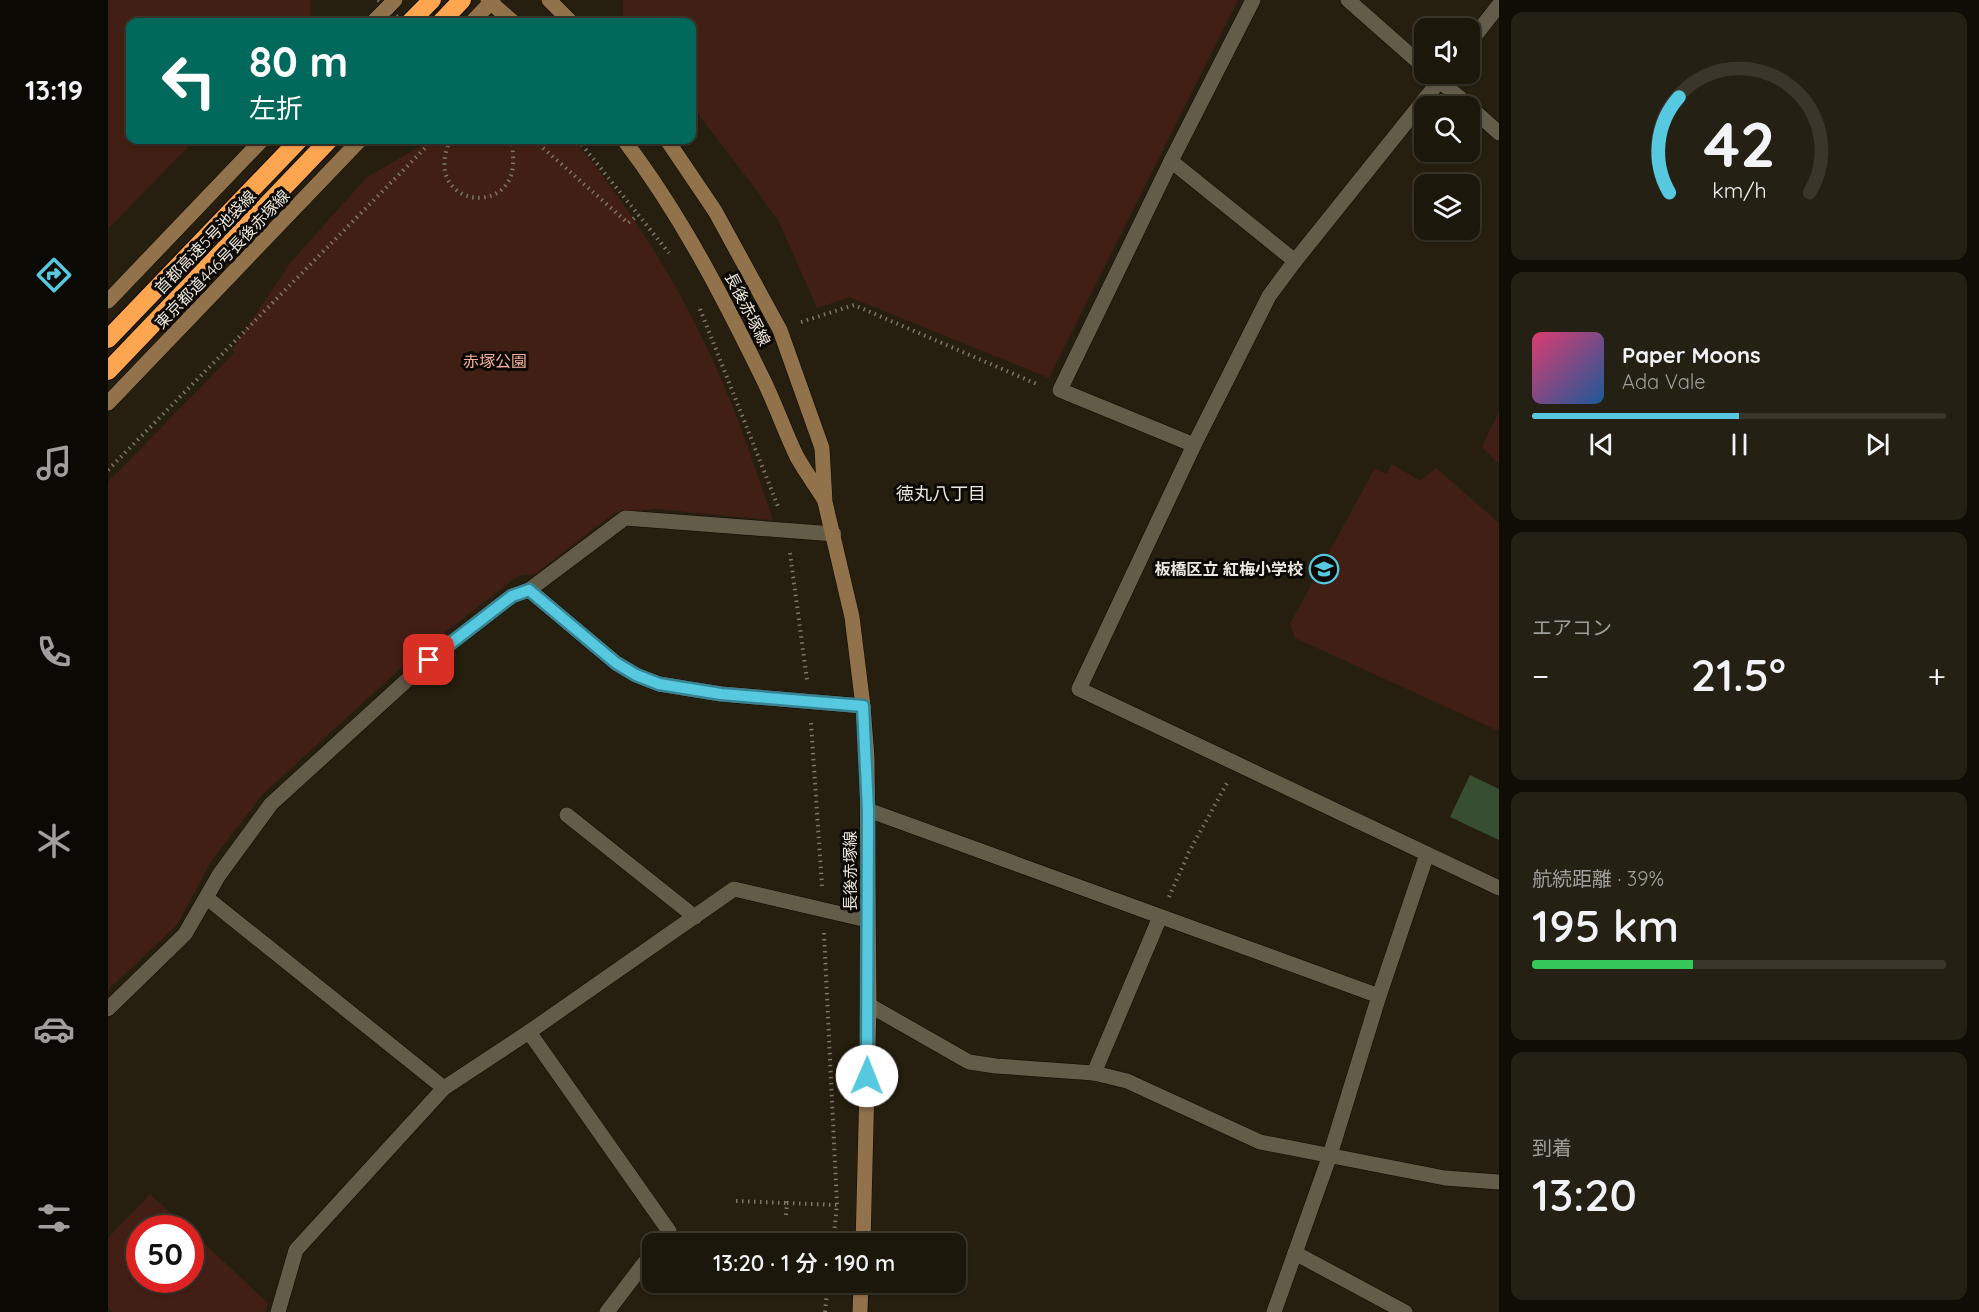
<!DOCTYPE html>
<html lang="ja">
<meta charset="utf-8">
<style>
:root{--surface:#1c170b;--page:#252014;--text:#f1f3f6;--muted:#a09f9d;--line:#3a362c;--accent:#56c9e0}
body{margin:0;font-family:Quicksand,"Noto Sans JP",sans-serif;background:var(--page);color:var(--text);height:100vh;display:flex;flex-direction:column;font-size:22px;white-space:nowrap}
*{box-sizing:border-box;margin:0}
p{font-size:20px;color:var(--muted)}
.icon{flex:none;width:33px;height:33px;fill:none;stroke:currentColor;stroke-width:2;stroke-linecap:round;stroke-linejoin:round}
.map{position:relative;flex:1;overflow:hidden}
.panel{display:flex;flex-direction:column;gap:12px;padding:12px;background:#0f0d06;width:480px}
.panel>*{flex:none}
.top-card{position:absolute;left:18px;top:18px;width:570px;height:126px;border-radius:12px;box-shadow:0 2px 4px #0004,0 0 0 2px var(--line);background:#00695c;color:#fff;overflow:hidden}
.buttons{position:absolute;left:1306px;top:18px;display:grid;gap:12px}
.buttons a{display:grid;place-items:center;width:66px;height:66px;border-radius:12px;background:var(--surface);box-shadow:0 2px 4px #0004,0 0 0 2px var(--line);font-size:30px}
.speed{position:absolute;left:18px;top:1215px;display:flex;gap:12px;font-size:30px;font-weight:700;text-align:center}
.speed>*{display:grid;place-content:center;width:78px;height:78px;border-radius:50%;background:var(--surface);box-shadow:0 2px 4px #0004,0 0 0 2px var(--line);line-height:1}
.speed .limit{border:9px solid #d22;background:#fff;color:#111}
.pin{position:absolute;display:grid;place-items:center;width:51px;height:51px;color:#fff;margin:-26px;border-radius:12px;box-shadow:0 3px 9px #0006}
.me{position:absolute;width:66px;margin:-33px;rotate:1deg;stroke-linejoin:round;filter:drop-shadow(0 0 4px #0008)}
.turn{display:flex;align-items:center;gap:21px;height:126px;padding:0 24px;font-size:27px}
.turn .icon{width:78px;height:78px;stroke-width:2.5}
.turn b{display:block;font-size:42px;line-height:51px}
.big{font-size:45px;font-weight:600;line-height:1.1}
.panel .widget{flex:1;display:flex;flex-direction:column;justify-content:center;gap:9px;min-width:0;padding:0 21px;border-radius:12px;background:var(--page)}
.panel .dial{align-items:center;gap:0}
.dial svg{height:156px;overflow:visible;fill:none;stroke:var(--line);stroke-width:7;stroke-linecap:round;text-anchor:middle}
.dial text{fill:var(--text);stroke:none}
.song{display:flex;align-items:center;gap:18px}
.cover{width:72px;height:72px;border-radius:9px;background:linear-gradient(135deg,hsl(340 70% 55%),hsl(210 70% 35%))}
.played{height:6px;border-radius:3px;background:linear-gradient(90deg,var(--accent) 50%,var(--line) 50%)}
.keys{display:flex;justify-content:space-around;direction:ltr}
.heat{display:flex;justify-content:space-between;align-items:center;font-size:33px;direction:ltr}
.charge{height:9px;border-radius:4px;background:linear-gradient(90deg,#34c759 39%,var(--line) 0)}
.trip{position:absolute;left:534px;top:1233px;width:324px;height:60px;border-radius:12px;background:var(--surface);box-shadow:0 2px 4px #0004,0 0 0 2px var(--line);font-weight:600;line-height:60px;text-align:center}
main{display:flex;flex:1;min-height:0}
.menu{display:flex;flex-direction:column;width:108px;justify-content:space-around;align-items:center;background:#0b0904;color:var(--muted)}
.menu .icon{width:42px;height:42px}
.menu .current{color:var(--accent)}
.menu b{font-size:27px;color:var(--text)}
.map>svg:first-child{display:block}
.green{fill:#411f15}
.water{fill:#384e30}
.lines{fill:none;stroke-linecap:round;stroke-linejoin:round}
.street-casing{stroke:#0f0900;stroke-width:16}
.secondary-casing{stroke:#0f0900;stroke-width:16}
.highway-casing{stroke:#0f0900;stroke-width:20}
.path{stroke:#7d7769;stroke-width:4;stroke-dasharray:1.5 4.5;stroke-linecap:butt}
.street{stroke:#635c49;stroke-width:15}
.secondary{stroke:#91724b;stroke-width:15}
.highway{stroke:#fda64f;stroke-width:18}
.path-bridge{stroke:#7d7769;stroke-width:4;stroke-dasharray:1.5 4.5;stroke-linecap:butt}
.route-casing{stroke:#388392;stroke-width:15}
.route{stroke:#56c9e0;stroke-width:10}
.labels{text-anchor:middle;stroke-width:6;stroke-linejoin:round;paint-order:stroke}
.street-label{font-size:16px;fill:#ece7dd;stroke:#0c0904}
.park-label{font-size:16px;fill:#f7b29d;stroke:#0c0904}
.poi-label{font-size:16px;font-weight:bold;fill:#ece7dd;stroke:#0c0904;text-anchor:end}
.neighbourhood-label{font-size:18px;fill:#ece7dd;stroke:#0c0904}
</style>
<main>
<nav class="menu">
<b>13:19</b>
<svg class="icon current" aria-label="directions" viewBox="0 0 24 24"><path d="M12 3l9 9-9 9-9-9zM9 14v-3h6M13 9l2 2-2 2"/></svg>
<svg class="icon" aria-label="music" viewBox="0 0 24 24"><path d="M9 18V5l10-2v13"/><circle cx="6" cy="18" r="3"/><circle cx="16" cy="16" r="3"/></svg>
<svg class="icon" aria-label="phone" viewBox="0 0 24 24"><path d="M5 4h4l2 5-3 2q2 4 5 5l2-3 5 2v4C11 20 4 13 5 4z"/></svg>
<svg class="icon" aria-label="climate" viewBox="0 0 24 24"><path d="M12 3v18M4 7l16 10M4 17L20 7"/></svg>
<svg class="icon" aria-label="car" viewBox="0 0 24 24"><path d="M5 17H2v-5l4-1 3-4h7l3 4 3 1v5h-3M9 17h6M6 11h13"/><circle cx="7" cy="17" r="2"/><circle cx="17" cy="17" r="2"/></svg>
<svg class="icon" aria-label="filters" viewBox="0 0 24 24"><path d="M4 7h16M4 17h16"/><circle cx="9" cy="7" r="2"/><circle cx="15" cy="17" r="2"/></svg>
</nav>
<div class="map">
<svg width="1391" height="1312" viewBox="0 0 1391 1312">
<rect width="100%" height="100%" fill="#261f0f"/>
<g class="green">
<path d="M0,0H202V22H22V140H87L0,229Z"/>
<path d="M515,0H1130L941,378L742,297L709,308L672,224L653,196L584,106V22H515Z"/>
<path d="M323,140H466C531,218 584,306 622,400C638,439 651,480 665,520L547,509L506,513L427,574L410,576L304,658L155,794L104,860L69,925L0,990V482L126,353L124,350L182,263L259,177Z"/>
<path d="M1391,411V464L1374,447Z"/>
<path d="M1284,464L1312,481L1328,468L1391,523V731L1187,638L1182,624L1267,468L1278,474Z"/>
<path d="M42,1194L79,1228H32V1280H82L83,1231L160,1303L157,1312H4L0,1306V1238Z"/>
</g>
<path class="water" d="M1362,775L1391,789V840L1342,817Z"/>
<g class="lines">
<g class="street-casing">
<g id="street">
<path d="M1240,0L1317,68"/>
<path d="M1362,42L1391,5"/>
<path d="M1337,74L1187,261L1161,296L1086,445L971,689L1391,888"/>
<path d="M1325,75L1361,106"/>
<path d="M1362,107L1391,133"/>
<path d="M1063,161L1187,261"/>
<path d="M1086,445L952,390L1063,161L1145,0"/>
<path d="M421,590L508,663L528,675L551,684L613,694L755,706"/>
<path d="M760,810L1271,996"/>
<path d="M459,815L587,917"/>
<path d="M99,898L336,1088"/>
<path d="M761,1005L861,1062L888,1066L986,1073L1019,1081L1152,1142L1337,1178L1391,1182"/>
<path d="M0,1009L77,934L111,875L163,804L321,660L404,596L421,590L517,518L726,534"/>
<path d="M421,1032L561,1231L551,1244"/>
<path d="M986,1073L1052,917"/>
<path d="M1187,1253L1297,1312"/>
<path d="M170,1312L188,1250L336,1088L421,1032L626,889L759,920"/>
<path d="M499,1312L544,1253"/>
<path d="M1166,1312L1222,1155L1271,996L1319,854"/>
</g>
</g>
<g class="secondary-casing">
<g id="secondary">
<path d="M380,0L405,22"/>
<path d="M441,0L463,22"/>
<path d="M265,22L287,0"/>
<path d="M364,22L385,0"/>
<path d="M516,140C573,215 615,297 656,381C668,406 677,432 689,457C697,471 707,485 716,499"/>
<path d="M559,140L607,211L672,330L714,448L717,502L744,617L755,706L759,758L761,1005L755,1244"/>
<path d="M0,301L154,140"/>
<path d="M0,403L252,140"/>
<path d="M752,1312L753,1282"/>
</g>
</g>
<g class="highway-casing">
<g id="highway">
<path d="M302,22L324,0"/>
<path d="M333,22L354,0"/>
<path d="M0,339L191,140"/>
<path d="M0,371L221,140"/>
</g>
</g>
<g class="path">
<path d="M342,140C338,150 335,160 337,171C344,206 396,207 404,172C406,161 405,150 403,140"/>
<path d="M426,140L520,223L530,215"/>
<path d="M470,140L561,253"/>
<path d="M592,309L671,509"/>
<path d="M693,322L746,305L931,385"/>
<path d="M0,470L325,140"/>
<path d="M682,553L699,680"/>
<path d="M703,723L714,886"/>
<path d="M1061,897L1081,852L1119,783"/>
<path d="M716,933L729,1205L725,1244"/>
<path d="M628,1201L679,1203"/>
<path d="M678,1215L679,1203L729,1205"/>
<path d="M717,1312L720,1282"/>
</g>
<use href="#street" class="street"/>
<use href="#secondary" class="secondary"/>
<use href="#highway" class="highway"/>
<path class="path-bridge" d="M270,0L295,22"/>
</g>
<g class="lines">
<g class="route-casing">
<path id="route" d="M321,660L404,596L421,590L508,663L528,675L551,684L613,694L755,706L760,810L759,1076"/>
</g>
<use href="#route" class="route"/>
</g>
<defs>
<g id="school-ring" transform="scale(1.5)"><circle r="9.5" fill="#0c0904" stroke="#56c9e0" stroke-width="1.5"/><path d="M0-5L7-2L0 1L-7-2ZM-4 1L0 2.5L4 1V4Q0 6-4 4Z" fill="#56c9e0"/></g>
</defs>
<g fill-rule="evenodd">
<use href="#school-ring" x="1216" y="569"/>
</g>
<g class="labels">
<g class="street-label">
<text transform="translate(97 242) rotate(-46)" y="6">首都高速5号池袋線</text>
<text transform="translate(114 259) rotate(-46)" y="6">東京都道446号長後赤塚線</text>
<text transform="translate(640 309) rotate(63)" y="6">長後赤塚線</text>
<text transform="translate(742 871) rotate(-90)" y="6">長後赤塚線</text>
</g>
<g class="park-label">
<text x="387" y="367">赤塚公園</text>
</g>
<g class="poi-label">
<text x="1195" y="575">板橋区立 紅梅小学校</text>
</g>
<g class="neighbourhood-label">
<text x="833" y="500">徳丸八丁目</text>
</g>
</g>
</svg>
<div class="buttons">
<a><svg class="icon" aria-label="sound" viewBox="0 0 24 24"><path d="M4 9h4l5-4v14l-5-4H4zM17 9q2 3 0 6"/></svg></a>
<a><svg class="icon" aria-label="search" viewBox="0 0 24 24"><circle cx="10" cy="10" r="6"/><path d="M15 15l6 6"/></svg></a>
<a><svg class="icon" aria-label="layers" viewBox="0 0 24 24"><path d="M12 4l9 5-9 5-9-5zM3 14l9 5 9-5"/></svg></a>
</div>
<div class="speed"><div class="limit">50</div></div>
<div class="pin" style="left:321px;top:660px;background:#d93025"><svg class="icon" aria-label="arrive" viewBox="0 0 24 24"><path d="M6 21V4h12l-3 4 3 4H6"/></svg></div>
<svg class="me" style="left:759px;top:1076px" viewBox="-20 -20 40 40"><circle r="19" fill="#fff"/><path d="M0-13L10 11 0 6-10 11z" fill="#56c9e0"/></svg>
<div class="trip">13:20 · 1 分 · 190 m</div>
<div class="top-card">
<div class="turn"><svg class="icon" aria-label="left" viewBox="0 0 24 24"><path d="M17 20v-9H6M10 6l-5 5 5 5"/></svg><div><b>80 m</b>左折</div></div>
</div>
</div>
<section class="panel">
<div class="widget dial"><svg viewBox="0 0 100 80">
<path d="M14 69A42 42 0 1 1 86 69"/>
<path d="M14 69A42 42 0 0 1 19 20" stroke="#56c9e0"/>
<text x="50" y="56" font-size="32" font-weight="700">42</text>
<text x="50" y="72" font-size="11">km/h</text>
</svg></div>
<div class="widget">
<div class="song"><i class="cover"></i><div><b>Paper Moons</b><p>Ada Vale</p></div></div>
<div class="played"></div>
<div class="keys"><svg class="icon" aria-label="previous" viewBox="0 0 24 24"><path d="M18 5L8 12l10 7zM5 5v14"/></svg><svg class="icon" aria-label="pause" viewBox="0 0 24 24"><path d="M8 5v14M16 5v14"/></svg><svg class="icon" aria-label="next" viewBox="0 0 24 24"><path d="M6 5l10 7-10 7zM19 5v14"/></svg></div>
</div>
<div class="widget"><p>エアコン</p>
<div class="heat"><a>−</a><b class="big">21.5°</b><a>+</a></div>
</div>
<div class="widget"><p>航続距離 · 39%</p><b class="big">195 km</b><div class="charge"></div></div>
<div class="widget"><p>到着</p><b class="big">13:20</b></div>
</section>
</main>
